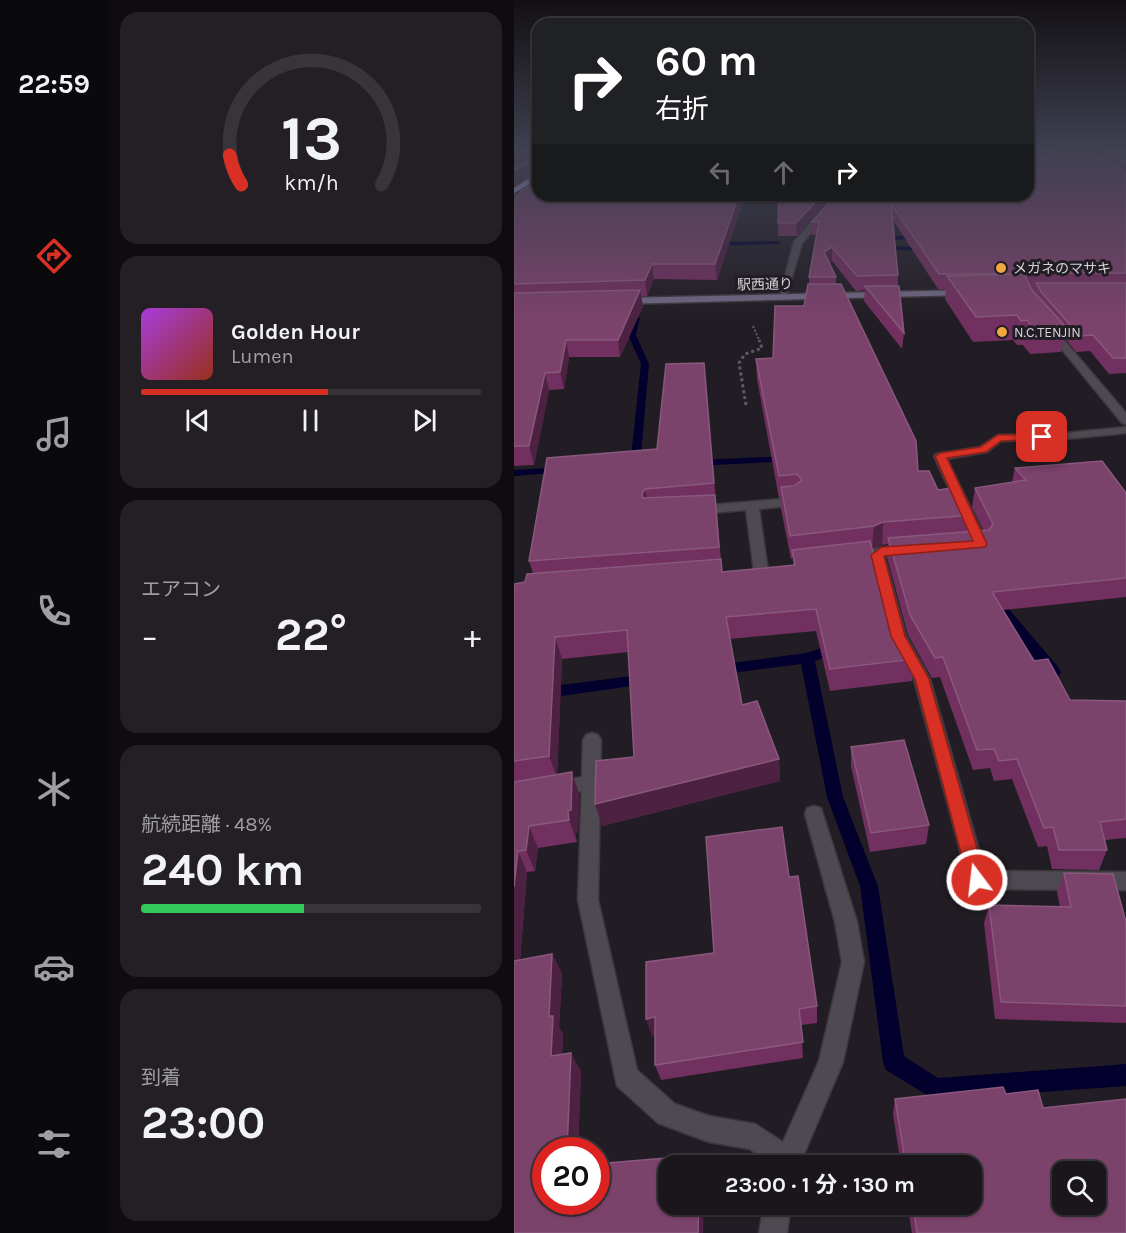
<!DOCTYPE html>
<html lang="ja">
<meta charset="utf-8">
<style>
:root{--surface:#1a161b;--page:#231f24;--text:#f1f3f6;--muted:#9f9fa3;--line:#38353a;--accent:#d93025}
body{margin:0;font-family:Karla,"Noto Sans JP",sans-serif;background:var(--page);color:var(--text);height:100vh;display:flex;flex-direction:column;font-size:22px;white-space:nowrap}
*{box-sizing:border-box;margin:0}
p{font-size:20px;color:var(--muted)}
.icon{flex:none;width:33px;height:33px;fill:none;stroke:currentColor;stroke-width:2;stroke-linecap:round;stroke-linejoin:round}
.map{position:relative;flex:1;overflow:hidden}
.details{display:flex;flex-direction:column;gap:12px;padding:12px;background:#0e0c0f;width:406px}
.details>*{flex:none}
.banner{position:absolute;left:18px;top:18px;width:502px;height:183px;border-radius:18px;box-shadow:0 2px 4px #0004,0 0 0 2px var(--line);background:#202124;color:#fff;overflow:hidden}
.buttons{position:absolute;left:538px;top:1161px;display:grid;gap:12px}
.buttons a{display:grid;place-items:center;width:54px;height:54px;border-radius:12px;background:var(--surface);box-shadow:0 2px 4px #0004,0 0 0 2px var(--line);font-size:30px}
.speed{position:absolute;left:18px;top:1137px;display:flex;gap:12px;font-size:30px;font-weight:700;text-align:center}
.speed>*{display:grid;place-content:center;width:78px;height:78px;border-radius:50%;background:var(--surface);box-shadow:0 2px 4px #0004,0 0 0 2px var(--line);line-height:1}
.speed .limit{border:9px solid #d22;background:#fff;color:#111}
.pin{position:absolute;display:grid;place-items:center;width:51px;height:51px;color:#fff;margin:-26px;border-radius:12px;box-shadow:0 3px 9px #0006}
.me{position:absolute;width:66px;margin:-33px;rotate:345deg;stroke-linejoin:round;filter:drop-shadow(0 0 4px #0008)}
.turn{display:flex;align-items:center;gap:21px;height:126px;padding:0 24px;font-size:27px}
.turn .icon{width:78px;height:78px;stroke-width:2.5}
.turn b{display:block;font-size:42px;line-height:51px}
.lanes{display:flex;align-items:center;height:57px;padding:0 24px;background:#0003;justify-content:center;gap:30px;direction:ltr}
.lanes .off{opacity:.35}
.big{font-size:45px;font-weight:700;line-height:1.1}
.details .card{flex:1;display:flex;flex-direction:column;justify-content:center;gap:9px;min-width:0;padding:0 21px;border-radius:18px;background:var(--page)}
.details .dial{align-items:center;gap:0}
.dial svg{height:156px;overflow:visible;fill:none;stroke:var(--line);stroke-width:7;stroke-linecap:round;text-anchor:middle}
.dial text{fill:var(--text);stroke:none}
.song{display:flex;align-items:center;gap:18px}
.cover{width:72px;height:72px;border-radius:9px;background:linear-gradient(135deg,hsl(280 70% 55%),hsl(10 70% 35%))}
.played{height:6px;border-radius:3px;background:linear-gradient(90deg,var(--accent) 55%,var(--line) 55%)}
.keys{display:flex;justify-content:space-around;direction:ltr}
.heat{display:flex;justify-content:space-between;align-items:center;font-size:33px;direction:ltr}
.charge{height:9px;border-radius:4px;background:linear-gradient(90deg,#34c759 48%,var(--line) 0)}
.trip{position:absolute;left:144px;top:1155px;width:324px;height:60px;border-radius:18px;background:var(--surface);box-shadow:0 2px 4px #0004,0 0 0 2px var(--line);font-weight:700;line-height:60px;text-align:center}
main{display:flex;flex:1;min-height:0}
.tabs{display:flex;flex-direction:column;width:108px;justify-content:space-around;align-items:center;background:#0a090b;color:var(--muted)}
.tabs .icon{width:42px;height:42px}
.tabs .on{color:var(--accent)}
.tabs b{font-size:27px;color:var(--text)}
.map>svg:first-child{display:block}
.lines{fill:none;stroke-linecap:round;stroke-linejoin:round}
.stream{fill:#03002e;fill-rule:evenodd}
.lane-casing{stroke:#3c383e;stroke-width:3}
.street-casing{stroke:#3c383e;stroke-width:3}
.secondary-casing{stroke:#3c383e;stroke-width:3}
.highway-casing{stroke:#3c383e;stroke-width:3}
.path-far1{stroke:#605c62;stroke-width:2;stroke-dasharray:2 2;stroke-linecap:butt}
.path{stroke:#605c62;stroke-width:3;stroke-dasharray:3 3;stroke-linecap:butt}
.lane{fill:#4f4951;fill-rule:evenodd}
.street{fill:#4f4951;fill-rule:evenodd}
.secondary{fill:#706782;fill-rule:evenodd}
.highway{fill:#bdadf4;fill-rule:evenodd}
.wall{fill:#71305f;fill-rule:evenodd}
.shaded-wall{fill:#4d2142}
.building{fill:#7b426c;stroke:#89587d;stroke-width:1.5;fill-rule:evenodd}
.route{fill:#d93025;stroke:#8d1f18;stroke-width:1.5}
.poi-dot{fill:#f1a640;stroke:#221d24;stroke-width:2}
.labels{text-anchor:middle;stroke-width:6;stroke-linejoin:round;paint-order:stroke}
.far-poi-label{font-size:14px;fill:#d5d2d7;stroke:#221d24;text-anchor:start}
.far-street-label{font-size:14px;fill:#d5d2d7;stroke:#221d24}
</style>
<main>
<nav class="tabs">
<b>22:59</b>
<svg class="icon on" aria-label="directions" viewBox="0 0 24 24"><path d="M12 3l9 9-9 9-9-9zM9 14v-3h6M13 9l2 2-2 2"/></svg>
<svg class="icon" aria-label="music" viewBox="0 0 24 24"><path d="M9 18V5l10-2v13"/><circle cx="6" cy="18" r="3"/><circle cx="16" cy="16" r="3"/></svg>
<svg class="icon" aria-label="phone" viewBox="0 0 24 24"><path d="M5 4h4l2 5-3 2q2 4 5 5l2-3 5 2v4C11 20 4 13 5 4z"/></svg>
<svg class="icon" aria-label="climate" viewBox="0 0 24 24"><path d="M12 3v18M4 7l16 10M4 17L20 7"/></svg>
<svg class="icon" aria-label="car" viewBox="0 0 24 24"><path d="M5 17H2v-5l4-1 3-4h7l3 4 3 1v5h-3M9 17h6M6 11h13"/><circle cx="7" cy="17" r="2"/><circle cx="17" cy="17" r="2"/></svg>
<svg class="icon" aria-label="filters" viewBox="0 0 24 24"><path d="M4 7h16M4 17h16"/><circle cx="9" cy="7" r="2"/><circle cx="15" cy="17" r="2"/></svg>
</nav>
<section class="details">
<div class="card dial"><svg viewBox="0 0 100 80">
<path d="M14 69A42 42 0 1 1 86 69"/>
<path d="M14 69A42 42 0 0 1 8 54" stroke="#d93025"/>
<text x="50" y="56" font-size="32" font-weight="700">13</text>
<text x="50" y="72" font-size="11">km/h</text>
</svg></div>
<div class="card">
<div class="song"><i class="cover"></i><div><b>Golden Hour</b><p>Lumen</p></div></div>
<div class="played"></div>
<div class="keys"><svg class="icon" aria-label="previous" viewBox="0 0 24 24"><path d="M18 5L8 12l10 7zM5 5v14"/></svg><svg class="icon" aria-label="pause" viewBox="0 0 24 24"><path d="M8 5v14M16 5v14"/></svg><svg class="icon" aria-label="next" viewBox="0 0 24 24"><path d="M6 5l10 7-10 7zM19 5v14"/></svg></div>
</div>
<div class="card"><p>エアコン</p>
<div class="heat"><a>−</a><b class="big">22°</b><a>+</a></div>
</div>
<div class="card"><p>航続距離 · 48%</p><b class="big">240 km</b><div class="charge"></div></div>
<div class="card"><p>到着</p><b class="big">23:00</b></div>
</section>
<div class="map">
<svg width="612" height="1233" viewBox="0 0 612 1233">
<rect width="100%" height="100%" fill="#221d24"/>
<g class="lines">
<g class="stream">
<path d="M409,236L411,239L363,240L360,238L363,236Z"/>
<path d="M265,241L267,244L198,246L195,244L198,242Z"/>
<path d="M362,246L414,247L417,249L414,251L364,249Z"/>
<path d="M119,316L126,318L122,335L135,364L126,466L121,469L116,466L127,364L114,335Z"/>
<path d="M276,456L281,459L280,461L181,466L176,463L181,460Z"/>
<path d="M48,467L52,468V472L0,476V470Z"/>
<path d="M484,593L489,594L494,608L545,668L547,672L545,676H535L483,612L477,597Z"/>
<path d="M325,642L330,644L332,647L330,650L301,661L329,797L364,886L390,1056L424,1078L612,1064V1086L421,1100L372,1070L369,1062L346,886L313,797L287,664L203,675L198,674L196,670L198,666L203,665L292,653Z"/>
<path d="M133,674L138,675L140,679L138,683L0,703V691Z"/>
</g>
<g class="lane-casing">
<g id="lane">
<path d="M363,551L370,555L392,636L416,679L471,871L612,872V890L463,889L456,887L400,679L376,636L356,555Z"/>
<path d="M78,733L84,735L87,740L86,783L83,788L45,796L38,793L36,788L38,783L68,777L69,740L72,735Z"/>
</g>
</g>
<g class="street-casing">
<g id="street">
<path d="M0,195H68L0,199Z"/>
<path d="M322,195H329L288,243L272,297L265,299L280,242Z"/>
<path d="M532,326H538L612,413V424L608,423L532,330Z"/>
<path d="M612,427V433L551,439L487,441L473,452L433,459L474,544L467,548H456L454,545L459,541L420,456L422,454L466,447L484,435L551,433Z"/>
<path d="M280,498L286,502L284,505L245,509L254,571L247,575L240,571L232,510L184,514L178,510L184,506Z"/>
<path d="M392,545L397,546L399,549L397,552L340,561L333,557L335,554C353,550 373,546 392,545Z"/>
<path d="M77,775L83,778L86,783L84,900L123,1070L161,1104L195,1116L241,1124L269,1142L305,1061L328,962L321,922L291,814L293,808L300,806L307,808L343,922L350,962L329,1062L285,1166H259L236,1149L195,1142L144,1123L103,1086L64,900L68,783L71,778Z"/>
<path d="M250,1204H277L273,1233H245Z"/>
</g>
</g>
<g class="secondary-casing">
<g id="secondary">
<path d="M554,148H561L612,179V184Z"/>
<path d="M450,290L453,291V295L108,304L104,301L108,298Z"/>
</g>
</g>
<g class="highway-casing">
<path id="highway" d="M21,174H24V179L0,193V188Z"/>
</g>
<path class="path-far1" d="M239,326L246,342"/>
<path class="path" d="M232,405L225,363L231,354L248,348L245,340"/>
<use href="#lane" class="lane"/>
<use href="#street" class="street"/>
<use href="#secondary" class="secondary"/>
<use href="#highway" class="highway"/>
</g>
<g class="wall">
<path d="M0,148H24V195H231L203,280L140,279L133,296H127L129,306L106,357H55L50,389L35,390L20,465L0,466V202L16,187L14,180L16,177L0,185V167L3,165H0Z"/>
<path d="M514,148H612V373L595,374L576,351L562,352L550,337L547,352L516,354L509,345H503L499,340L459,342L431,299L432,289H424L379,220L384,275V286L390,333L388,349L350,301L351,290L342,291L318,261L315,262L322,277V284L404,471L424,490L459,515L457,532L470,531L458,507L461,488L498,482L501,468L612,493V597L489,610L520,661L556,700L612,701V838L591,840L593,850L585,870L538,869L533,846L524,847L498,779L480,781L476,768L459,770L426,677L418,678L394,635L373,557L374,544L368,545L359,549L375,615L401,659L398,681L316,691L302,631L216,639L228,705L265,759L266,781L88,826L120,757L114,652L48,659L43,774L65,793L64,832L61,833L63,842L24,848L21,871L13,872L6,960L38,954L48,974L45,1027L49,1034L48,1055L67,1071L64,1150H32L0,1233V584L11,582L19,573L15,561L143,449L190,363L208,572L279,565V558L277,559L267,509V498H265L243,379L242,359L259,358L290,306L295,284V277L303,235H298V222ZM571,152L574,154L578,156L570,157Z"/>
<path d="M265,195H319L283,236H264Z"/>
<path d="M337,747L415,825L412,844L356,852L337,766Z"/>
<path d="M550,873L612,922V1023L481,1019L470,923L475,905L546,907L543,892Z"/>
<path d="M275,877L303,1006V1023L287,1025L289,1058L147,1080L141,1065V1035L138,1036L200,953Z"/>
<path d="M492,1094L529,1108L612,1233H398L393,1204H458V1166H387L379,1114L381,1099Z"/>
</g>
<g class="shaded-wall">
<path d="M17,148H21L23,158L7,166L5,154Z"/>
<path d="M22,160L24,170L15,173L16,177L1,185L0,171Z"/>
<path d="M225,195H231L203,280L201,264Z"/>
<path d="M308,195H319L283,236L282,223Z"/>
<path d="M318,247V261L310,266V252Z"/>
<path d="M138,264L140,279L133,296L131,280Z"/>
<path d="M126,290L129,306L106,357L104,340Z"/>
<path d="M52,340L55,357L50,389L46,372Z"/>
<path d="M31,373L35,390L20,465L15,446Z"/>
<path d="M131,489L135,509L132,513L128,494Z"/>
<path d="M369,522L368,545L358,549L360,526Z"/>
<path d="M41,637L48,659L43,778L35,756Z"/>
<path d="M265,759L266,781L88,826L81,804Z"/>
<path d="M58,772L65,793L64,832L61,833L63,842L55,820L54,811Z"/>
<path d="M15,826L24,848L21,871L12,850Z"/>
<path d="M4,851L13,872L4,982L0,975V887Z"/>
<path d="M38,954L48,974L45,1027L49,1034L47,1074L37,1056L35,1016Z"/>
<path d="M141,1017L146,1034L138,1036L132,1019Z"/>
<path d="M57,1053L67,1071L64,1150H53Z"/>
<path d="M187,1155L190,1166H186Z"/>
<path d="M185,1204H190L189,1233H184Z"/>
</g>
<g class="building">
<path d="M0,148H17L5,154L0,153Z"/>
<path d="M23,148H24V180H14L19,173H15L24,167L22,160L0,171V167L23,155Z"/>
<path d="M514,148H569L571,149L516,150L514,151Z"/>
<path d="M584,148H612V164Z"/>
<path d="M514,155L516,158L583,156L612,173V273L425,274L377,204L384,275L343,276L318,247L310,252L322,277H295L305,222H298L321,195H514Z"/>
<path d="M24,187V195H225L201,264H138L131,280L0,284V202L9,188Z"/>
<path d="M265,195H308L282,223H264Z"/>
<path d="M510,274L518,290L552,327L520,329L513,320L507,321L503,315L462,317L433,276Z"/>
<path d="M522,283H612V358H599L579,335L566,336L528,293Z"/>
<path d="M294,284H327L402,441L404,471H415L424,490L445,487L459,515L369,522L360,526L276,536L267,487L280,486L288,480L283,474L265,476L242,359L259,358L261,306H290Z"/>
<path d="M351,286H385L390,333Z"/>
<path d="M126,290L104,340H52L46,372L31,373L15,446H0V293Z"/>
<path d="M190,363L200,483L131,489L128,494L129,498L201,495L205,547L15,561L33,458L143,449L152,364Z"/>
<path d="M588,461L612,493V578L478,592L520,661L534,659L556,700L612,701V819L586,822L593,850H545L539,827L530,828L503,759L485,761L480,749L463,750L429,657L421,658L396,615L374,538L475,530L479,524L461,488L512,480L501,468Z"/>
<path d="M356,541L375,615L401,659L316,669L302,609L212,617L228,705L243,701L265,759L81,804L82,761L120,757L113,630L41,637L35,756L0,761V584L11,582L13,574L207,559L208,572L281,565L278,550Z"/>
<path d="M390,740L415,825L357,833L337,747Z"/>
<path d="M58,772L57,810L54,811L55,820L15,826L12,850L4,851L0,887V782Z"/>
<path d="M268,827L275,877L284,876L303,1006L285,1009L289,1042L141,1065V1017L132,1019V962L200,953L192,837Z"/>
<path d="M550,873L599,874L612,922V1006L487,1002L475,905L557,907Z"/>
<path d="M38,954L35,1016H39L37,1056L57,1053L53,1150H32V1202H82V1164L187,1155L186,1166H154V1204H185L184,1233H0V961Z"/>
<path d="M489,1087L492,1094L524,1090L529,1108L612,1099V1233H403L399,1204H458V1166H392L381,1099ZM549,1172H582V1204H549Z"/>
</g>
<linearGradient id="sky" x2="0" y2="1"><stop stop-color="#131014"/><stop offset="0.46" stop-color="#3e4050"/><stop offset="1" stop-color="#3e4050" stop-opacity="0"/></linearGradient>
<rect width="612" height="321" fill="url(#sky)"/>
<path class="route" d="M528,434H532V439L487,441L472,452L433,458L473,544L471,547L370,556L391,636L415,679L472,880L469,886L463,888L456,886L454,880L401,679L377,636L357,555L368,547L459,541L421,456L426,453L466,447L484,435Z"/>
<g class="poi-dot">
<circle cx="487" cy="268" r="6"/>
<circle cx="488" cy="332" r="6"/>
</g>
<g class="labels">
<g class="far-poi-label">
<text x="499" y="273">メガネのマサキ</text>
<text x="500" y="337">N.C.TENJIN</text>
</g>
<g class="far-street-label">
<text transform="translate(251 284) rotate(-1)" y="5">駅西通り</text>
</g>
</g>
</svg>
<div class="buttons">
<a><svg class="icon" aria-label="search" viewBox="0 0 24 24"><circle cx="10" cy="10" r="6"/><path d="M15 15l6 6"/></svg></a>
</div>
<div class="speed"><div class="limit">20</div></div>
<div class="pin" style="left:528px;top:437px;background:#d93025"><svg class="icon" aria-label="arrive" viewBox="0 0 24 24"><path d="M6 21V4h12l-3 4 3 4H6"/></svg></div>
<svg class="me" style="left:463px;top:880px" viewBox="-20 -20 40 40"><circle r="17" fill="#d93025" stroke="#fff" stroke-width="3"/><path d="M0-11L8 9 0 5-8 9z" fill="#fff"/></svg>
<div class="trip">23:00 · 1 分 · 130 m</div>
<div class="banner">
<div class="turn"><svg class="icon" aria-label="right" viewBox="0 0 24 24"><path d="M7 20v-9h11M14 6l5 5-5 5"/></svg><div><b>60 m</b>右折</div></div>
<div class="lanes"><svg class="icon off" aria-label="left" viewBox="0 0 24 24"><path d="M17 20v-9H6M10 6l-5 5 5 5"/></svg><svg class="icon off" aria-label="ahead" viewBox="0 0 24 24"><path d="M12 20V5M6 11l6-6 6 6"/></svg><svg class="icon" aria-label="right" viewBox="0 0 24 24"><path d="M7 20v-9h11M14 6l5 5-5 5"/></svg></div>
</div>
</div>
</main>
